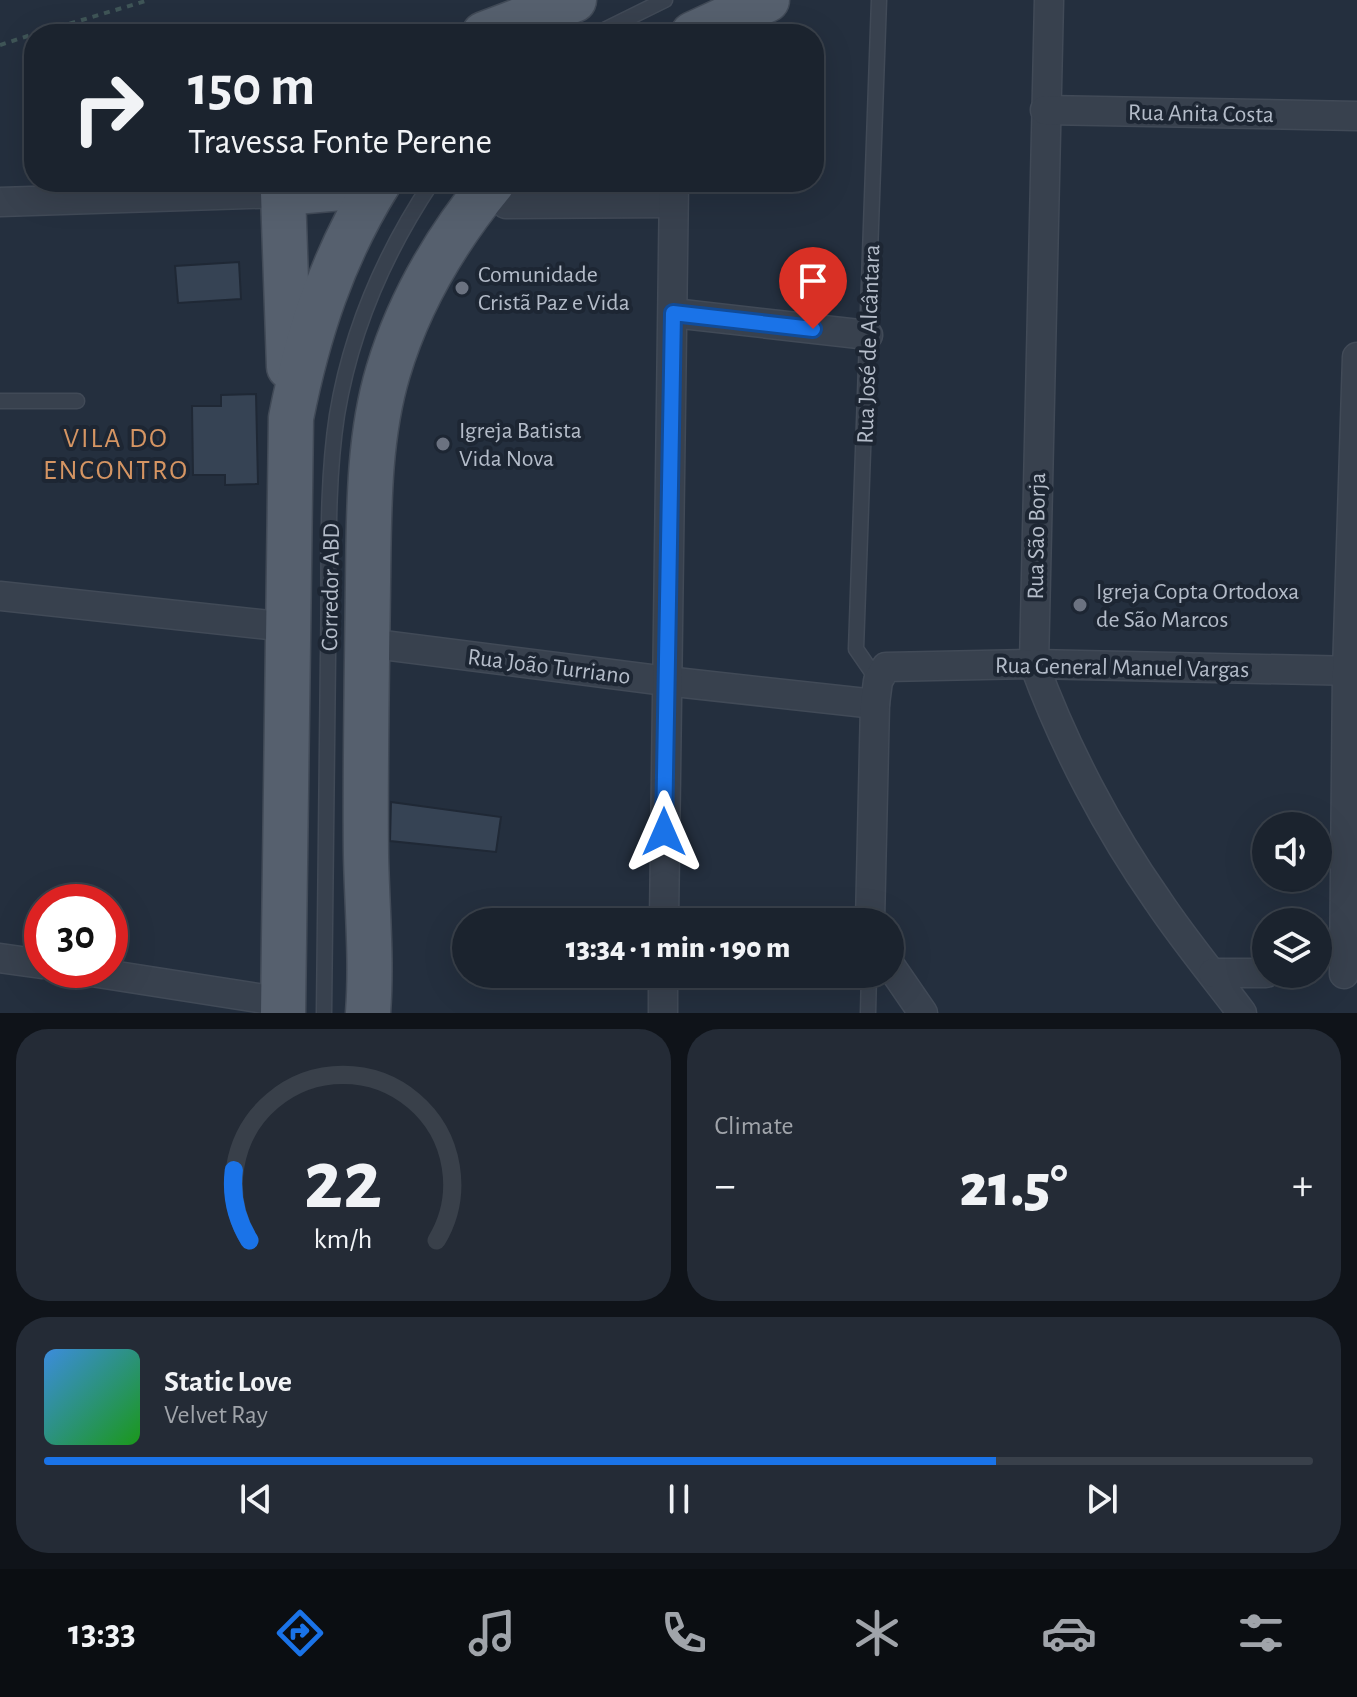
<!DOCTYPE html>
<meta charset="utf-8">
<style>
:root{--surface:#1b232e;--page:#242b36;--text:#f1f3f6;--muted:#a0a4aa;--line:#39404a;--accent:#1a73e8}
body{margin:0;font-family:"Alegreya Sans",sans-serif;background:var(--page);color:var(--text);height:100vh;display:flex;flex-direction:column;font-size:30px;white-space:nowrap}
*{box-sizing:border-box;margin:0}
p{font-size:26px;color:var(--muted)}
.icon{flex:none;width:44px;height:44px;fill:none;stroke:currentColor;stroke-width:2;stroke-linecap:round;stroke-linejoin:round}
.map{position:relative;height:1013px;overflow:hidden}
.drawer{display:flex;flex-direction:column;gap:16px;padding:16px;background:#0f1319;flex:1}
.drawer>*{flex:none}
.banner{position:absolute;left:24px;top:24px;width:800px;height:168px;border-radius:32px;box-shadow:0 8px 32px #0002,0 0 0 2px var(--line);background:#1b232e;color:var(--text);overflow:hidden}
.buttons{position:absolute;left:1252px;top:812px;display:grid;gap:16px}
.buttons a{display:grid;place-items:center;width:80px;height:80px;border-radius:50%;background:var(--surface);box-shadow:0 8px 32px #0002,0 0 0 2px var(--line);font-size:40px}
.speed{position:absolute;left:24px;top:884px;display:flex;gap:16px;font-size:40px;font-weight:700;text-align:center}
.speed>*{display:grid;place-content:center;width:104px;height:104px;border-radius:50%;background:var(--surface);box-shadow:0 8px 32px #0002,0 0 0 2px var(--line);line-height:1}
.speed .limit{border:12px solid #d22;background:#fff;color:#111}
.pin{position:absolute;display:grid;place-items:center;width:68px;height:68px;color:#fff;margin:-82px -34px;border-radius:50% 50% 50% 0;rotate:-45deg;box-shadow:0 0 8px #0007}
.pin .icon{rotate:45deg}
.me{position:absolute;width:88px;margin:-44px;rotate:0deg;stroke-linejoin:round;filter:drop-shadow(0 0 6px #0008)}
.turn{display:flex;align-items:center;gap:28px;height:168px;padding:0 32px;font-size:36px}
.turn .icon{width:104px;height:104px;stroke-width:2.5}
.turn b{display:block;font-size:56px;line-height:68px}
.big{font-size:60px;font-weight:800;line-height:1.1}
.drawer .tile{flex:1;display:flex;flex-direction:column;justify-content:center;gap:12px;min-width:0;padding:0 28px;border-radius:32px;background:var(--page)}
.drawer .dial{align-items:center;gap:0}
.dial svg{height:208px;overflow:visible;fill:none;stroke:var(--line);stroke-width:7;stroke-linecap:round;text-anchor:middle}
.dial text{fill:var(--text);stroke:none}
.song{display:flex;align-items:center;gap:24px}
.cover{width:96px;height:96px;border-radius:12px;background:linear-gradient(135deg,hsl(210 70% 55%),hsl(120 70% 35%))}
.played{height:8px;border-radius:4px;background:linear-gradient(90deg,var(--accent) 75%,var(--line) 75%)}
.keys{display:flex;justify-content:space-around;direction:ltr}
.heat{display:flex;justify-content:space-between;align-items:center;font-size:44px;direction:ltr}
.drawer .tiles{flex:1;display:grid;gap:16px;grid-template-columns:1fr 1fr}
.tile:last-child{grid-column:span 2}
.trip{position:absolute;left:452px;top:908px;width:452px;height:80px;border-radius:40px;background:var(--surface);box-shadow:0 8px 32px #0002,0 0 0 2px var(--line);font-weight:800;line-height:80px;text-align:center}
.menu{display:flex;height:128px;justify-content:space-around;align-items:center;background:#0b0e12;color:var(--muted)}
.menu .icon{width:56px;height:56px}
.menu .on{color:var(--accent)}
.menu b{font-size:36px;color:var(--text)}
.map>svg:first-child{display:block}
.building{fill:#364354;stroke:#1f2835;stroke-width:2}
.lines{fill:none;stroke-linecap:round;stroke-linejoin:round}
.lane-casing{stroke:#414a57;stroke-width:17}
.street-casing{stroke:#414a57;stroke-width:31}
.primary-casing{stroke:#414a57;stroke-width:47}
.path{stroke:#3f5557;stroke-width:4;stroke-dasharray:6 6;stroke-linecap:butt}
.lane{stroke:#38414e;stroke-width:14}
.street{stroke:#38414e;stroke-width:28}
.primary{stroke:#56606e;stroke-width:44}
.route-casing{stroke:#114b97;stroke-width:20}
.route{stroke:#1a73e8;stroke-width:14}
.worship-dot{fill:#6b7280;stroke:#1d2633;stroke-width:3}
.labels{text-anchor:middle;stroke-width:8;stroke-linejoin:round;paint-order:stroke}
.street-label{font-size:24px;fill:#b4bcc9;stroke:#1d2633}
.poi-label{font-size:24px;fill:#b4bcc9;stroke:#1d2633;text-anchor:start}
.quarter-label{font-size:28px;letter-spacing:2px;fill:#d59563;stroke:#1d2633}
</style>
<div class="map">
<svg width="1357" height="1013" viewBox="0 0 1357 1013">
<rect width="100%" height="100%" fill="#242f3e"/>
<g class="building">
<path d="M239,262L241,299L178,303L175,266Z"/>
<path d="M256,394L258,484L225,485V475H193L192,406H221V395Z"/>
<path d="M391,802L501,817L496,852L390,841Z"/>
</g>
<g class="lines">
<g class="lane-casing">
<g id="lane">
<path d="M596,34L665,0"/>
<path d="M0,401H77"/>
<path d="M878,681L856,649L879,0"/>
<path d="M324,1013C326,894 326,775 328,656C330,578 325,493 337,415C351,330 384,254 432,182"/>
<path d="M868,1013L869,974"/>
</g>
</g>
<g class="street-casing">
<g id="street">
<path d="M1049,0L1034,664C1064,746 1108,830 1158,901C1184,940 1214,976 1242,1013"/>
<path d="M1045,110L1357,116"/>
<path d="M0,202L283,193"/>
<path d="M506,204L673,203"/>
<path d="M673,313L868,335"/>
<path d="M0,596L288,627"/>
<path d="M367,643L666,681L875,704"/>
<path d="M664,922L674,182"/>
<path d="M870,922L875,704L878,681L886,667L1034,664L1357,671"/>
<path d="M0,958L42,964"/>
<path d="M890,965L923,1013"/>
<path d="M79,970L284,1002"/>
<path d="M1213,973H1266"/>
<path d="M1344,974L1347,671L1357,357"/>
<path d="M663,1013V974"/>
</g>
</g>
<g class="primary-casing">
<g id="primary">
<path d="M484,34L574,0"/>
<path d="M693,34L767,0"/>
<path d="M289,367L283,193L377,185"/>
<path d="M283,1013L291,418C308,332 333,256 379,182"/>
<path d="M368,1013C372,960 367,908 366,855C365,764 367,673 368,582C369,513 368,439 388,372C409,301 446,239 493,182"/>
</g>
</g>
<g class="path">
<path d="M35,34L149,0"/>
<path d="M0,45L34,34"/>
</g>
<use href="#lane" class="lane"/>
<use href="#street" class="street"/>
<use href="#primary" class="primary"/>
</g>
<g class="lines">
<g class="route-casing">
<path id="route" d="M664,832L673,313L813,329"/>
</g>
<use href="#route" class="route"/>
</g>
<g class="worship-dot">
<circle cx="462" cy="288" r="8"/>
<circle cx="443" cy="444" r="8"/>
<circle cx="1080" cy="605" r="8"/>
</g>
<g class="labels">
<g class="street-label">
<text transform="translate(1201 113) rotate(1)" y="8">Rua Anita Costa</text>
<text transform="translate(868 344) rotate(-88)" y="8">Rua José de Alcântara</text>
<text transform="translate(1036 536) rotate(-89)" y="8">Rua São Borja</text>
<text transform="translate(330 587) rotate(-89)" y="8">Corredor ABD</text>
<text transform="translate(549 666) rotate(7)" y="8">Rua João Turriano</text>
<text transform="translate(1122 667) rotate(1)" y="8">Rua General Manuel Vargas</text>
</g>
<g class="poi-label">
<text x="478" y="282">Comunidade<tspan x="478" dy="28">Cristã Paz e Vida</tspan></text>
<text x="459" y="438">Igreja Batista<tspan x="459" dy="28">Vida Nova</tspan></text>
<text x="1096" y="599">Igreja Copta Ortodoxa<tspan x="1096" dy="28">de São Marcos</tspan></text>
</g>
<g class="quarter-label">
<text x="116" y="447">VILA DO<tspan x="116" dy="32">ENCONTRO</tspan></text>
</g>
</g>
</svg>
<div class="buttons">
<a><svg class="icon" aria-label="sound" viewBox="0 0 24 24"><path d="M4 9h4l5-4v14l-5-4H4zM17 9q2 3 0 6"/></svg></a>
<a><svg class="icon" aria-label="layers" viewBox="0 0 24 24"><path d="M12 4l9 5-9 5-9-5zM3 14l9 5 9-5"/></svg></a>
</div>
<div class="speed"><div class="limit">30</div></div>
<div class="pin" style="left:813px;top:329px;background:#d93025"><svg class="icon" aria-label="arrive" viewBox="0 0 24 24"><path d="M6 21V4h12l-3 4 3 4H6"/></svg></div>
<svg class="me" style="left:664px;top:832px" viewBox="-20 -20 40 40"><path d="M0-17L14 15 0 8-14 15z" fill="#1a73e8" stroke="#fff" stroke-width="4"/></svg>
<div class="trip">13:34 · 1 min · 190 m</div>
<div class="banner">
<div class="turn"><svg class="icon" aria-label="right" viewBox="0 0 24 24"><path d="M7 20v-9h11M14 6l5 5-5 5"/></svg><div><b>150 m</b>Travessa Fonte Perene</div></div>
</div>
</div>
<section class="drawer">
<div class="tiles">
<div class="tile dial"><svg viewBox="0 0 100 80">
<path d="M14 69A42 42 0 1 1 86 69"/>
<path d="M14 69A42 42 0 0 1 8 42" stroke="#1a73e8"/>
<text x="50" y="56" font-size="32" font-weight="700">22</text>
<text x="50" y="72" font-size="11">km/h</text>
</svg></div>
<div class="tile"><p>Climate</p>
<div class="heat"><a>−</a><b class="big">21.5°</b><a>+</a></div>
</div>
<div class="tile">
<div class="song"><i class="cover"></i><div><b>Static Love</b><p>Velvet Ray</p></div></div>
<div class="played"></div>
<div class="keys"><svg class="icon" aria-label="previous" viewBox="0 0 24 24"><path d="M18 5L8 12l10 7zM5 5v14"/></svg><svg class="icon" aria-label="pause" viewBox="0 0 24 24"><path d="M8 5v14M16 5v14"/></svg><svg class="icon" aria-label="next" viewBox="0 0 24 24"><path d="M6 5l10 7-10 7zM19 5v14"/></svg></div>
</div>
</div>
</section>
<nav class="menu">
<b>13:33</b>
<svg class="icon on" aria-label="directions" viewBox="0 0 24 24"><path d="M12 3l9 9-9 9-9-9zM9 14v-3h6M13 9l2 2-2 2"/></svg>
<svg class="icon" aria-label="music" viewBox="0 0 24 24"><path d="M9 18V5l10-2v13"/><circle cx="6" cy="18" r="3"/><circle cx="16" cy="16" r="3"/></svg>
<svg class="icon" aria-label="phone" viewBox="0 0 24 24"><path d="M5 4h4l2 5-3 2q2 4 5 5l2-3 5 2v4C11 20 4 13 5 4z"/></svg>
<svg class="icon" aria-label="climate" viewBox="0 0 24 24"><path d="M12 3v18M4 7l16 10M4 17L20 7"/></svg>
<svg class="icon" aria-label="car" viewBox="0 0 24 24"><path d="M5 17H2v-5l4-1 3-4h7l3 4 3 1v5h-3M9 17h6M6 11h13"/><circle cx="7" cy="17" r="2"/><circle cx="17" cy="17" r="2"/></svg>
<svg class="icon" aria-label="filters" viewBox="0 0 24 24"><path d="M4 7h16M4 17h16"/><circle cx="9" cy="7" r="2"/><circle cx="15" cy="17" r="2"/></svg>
</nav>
